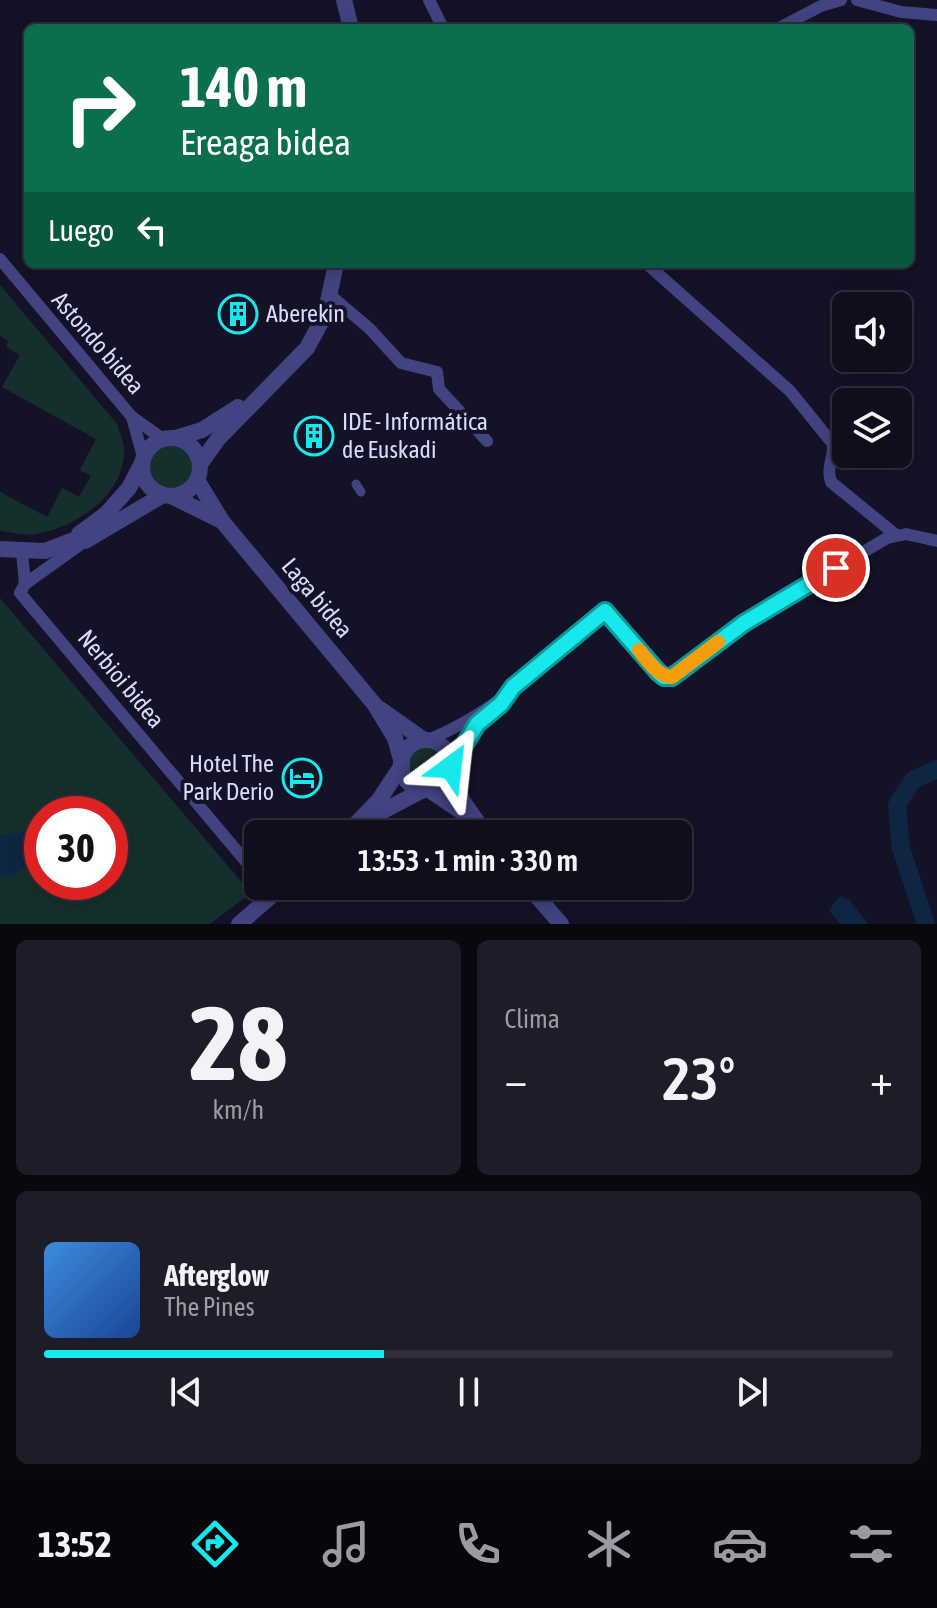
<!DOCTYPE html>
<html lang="es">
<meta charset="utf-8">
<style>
:root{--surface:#0f0e1c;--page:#1d1c29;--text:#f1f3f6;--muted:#9b9ca3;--line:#2f2e3b;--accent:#17e8eb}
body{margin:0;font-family:"Asap Condensed",sans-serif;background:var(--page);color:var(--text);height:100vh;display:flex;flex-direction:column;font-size:30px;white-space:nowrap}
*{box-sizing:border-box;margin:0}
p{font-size:26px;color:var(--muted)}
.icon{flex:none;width:44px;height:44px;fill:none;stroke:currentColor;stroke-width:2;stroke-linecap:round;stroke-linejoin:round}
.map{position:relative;height:924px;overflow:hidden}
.details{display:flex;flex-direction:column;gap:16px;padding:16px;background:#08080f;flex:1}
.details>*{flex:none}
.banner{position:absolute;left:24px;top:24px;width:890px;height:244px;border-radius:12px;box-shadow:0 4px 20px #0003,0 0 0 2px var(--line);background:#0b6e4f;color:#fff;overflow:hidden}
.buttons{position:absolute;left:832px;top:292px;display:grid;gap:16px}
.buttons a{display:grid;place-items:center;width:80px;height:80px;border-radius:12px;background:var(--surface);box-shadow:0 4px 20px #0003,0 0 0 2px var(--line);font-size:40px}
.speed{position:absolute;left:24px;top:796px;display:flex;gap:16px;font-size:40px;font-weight:700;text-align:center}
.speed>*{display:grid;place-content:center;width:104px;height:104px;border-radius:50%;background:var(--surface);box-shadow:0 4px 20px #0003,0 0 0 2px var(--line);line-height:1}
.speed .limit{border:12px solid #d22;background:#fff;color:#111}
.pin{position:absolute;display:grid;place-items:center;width:68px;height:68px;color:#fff;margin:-34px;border:4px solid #fff;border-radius:50%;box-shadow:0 2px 8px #0007}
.me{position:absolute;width:88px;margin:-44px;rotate:30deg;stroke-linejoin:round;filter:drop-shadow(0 0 6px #0008)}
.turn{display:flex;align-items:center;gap:28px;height:168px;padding:0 24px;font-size:36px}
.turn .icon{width:104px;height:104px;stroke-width:2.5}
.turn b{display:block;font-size:56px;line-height:68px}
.then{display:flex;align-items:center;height:76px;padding:0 24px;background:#0003;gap:16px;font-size:30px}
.big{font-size:60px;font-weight:600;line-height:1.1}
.details .widget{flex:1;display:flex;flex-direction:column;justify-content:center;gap:12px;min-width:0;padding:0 28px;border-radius:12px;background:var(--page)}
.details .dial{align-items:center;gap:0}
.dial b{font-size:104px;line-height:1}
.song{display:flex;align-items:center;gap:24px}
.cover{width:96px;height:96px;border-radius:12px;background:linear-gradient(135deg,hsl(210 70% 55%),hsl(220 70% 35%))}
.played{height:8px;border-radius:4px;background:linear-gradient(90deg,var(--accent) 40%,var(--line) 40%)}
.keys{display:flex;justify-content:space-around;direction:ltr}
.heat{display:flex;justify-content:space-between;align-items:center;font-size:44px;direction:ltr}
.details .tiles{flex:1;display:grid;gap:16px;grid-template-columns:1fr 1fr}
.widget:last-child{grid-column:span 2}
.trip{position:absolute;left:244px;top:820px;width:448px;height:80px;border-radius:12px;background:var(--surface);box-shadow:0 4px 20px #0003,0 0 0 2px var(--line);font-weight:600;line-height:80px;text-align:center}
.menu{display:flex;height:128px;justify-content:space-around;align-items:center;background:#06060b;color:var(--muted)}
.menu .icon{width:56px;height:56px}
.menu .selected{color:var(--accent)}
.menu b{font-size:36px;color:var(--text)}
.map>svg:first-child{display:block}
.green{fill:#15302c;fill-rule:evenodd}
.water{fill:#0f2642}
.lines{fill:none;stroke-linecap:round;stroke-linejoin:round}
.river{stroke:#0f2642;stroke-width:18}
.pedestrian{stroke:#414481;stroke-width:9}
.minor{stroke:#414481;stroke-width:12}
.tertiary{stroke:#414481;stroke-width:16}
.route-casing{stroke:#0f9799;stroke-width:20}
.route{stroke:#17e8eb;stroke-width:14}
.slow{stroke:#f59e0b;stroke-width:14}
.labels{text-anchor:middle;stroke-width:8;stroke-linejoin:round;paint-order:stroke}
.poi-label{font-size:24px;fill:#dbdafc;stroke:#141226;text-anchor:start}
.street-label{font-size:24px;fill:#dbdafc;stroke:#141226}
</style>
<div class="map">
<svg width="937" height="924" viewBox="0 0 937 924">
<rect width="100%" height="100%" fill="#141226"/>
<g class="green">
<path d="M0,285L117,424C120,434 125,444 124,454C121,498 76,526 37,534C26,536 11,532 0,531V492L47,517L62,488L79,497L91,476L80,470L96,439L2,387L20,355L6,347L8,341L0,336Z"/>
<circle cx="171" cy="468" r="22"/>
<path d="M0,598L251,893L210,924H0ZM42,814H110V882H42Z"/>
<circle cx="425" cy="764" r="17"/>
</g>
<g class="water">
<path d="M42,828L40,856L14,874L0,879V835Z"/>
<path d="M840,896L849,900L868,924H840L829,910Z"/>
</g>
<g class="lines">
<path class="river" d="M926,924L901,848L897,805L913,780L937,769"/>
<path class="pedestrian" d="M356,484L361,492"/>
<g class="minor">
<path d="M429,0L443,28"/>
<path d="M857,0L901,12L937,15"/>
<path d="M779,28L821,6L841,0"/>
<path d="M0,259L132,417L163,439"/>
<path d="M647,264L790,391L833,444C834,458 826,468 831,482L896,535"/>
<path d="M330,295L370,329L401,363L437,372L439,389L487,441"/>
<path d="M132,417L143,457"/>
<path d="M85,541L25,584L20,593L258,876"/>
<path d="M22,552L25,584"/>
<path d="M427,740C495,714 550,658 605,611L658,672L664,677H672L744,623L887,538L906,534L937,541"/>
<path d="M451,767L466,739L487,716"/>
</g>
<g class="tertiary">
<path d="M344,0L351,28"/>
<circle cx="171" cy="467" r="29"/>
<path d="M176,438L202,430L238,407"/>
<path d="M200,464L218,439L307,348L325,315L336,264"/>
<path d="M197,480L222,521L375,705L395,738L402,763"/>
<path d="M171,496L222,521"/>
<path d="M79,534L106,514L129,488L141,465"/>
<path d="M0,549L45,551L71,541H85L163,495"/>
<path d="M380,709L424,740"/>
<circle cx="426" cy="765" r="25"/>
<path d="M451,770L462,800L486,834"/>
<path d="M428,789L468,816"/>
<path d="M370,818L425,789"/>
<path d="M346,834L379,800L402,765"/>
<path d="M528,886L561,924"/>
<path d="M239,924L283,886"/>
</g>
</g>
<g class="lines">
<g class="route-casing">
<path id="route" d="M451,767L477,724L501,704L513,687L605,611L658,672L664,677H672L744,623L836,568"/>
</g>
<use href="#route" class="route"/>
<path class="slow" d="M639,650C648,661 657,676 672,677L718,642"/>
</g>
<defs>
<g id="building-ring" transform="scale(2)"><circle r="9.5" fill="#141226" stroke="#17e8eb" stroke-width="1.5"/><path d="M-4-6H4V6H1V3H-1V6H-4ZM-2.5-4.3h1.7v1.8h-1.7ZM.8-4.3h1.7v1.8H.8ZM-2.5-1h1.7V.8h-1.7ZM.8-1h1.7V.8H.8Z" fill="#17e8eb"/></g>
<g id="hotel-ring" transform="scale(2)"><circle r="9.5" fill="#141226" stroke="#17e8eb" stroke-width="1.5"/><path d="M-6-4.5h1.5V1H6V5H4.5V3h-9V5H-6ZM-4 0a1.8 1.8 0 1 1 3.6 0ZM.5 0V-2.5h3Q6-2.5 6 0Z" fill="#17e8eb"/></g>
</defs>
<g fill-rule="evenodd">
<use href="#building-ring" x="238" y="314"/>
<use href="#building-ring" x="314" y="436"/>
<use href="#hotel-ring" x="302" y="778"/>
</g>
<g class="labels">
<g class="poi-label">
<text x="266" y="322">Aberekin</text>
<text x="342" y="430">IDE - Informática<tspan x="342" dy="28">de Euskadi</tspan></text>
<text x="274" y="772" text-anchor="end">Hotel The<tspan x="274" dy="28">Park Derio</tspan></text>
</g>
<g class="street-label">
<text transform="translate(98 343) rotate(49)" y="8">Astondo bidea</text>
<text transform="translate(317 598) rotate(50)" y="8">Laga bidea</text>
<text transform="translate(121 679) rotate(50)" y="8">Nerbioi bidea</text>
</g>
</g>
</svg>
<div class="buttons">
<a><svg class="icon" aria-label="sound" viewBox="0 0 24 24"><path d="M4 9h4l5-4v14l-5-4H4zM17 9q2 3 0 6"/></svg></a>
<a><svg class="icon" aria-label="layers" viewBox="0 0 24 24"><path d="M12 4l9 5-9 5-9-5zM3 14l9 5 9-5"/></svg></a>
</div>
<div class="speed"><div class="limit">30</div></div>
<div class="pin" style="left:836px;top:568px;background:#d93025"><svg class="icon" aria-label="arrive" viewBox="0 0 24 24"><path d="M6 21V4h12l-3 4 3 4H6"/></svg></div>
<svg class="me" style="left:451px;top:767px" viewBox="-20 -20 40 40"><path d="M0-17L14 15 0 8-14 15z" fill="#17e8eb" stroke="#fff" stroke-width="4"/></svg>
<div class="trip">13:53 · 1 min · 330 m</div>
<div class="banner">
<div class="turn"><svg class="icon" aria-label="right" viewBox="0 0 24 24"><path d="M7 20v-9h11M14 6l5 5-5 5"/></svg><div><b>140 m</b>Ereaga bidea</div></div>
<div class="then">Luego<svg class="icon" aria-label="left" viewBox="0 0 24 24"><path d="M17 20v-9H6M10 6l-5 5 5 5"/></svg></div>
</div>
</div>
<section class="details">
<div class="tiles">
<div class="widget dial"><b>28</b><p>km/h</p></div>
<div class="widget"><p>Clima</p>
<div class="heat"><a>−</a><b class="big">23°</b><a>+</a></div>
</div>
<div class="widget">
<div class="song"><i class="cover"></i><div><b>Afterglow</b><p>The Pines</p></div></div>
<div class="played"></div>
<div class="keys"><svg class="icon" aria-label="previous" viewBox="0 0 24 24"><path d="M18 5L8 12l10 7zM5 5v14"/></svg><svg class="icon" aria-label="pause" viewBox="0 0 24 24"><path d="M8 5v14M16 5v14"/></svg><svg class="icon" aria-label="next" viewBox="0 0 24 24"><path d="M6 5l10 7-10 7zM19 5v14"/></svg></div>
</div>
</div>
</section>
<nav class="menu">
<b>13:52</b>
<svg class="icon selected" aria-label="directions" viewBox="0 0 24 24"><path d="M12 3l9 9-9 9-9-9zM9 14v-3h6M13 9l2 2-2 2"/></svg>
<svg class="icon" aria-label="music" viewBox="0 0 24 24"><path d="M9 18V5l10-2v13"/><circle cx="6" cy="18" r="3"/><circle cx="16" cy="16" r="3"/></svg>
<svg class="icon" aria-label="phone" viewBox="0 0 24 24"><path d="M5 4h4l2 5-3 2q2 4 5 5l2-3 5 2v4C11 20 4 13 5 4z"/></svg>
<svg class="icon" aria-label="climate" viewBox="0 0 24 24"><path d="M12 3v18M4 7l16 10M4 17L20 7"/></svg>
<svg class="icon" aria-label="car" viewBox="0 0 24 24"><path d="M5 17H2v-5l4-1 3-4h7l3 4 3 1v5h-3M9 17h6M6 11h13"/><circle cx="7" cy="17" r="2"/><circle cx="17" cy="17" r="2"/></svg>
<svg class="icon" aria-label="filters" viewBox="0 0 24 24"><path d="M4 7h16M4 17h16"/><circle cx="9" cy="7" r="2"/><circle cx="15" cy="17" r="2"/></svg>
</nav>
